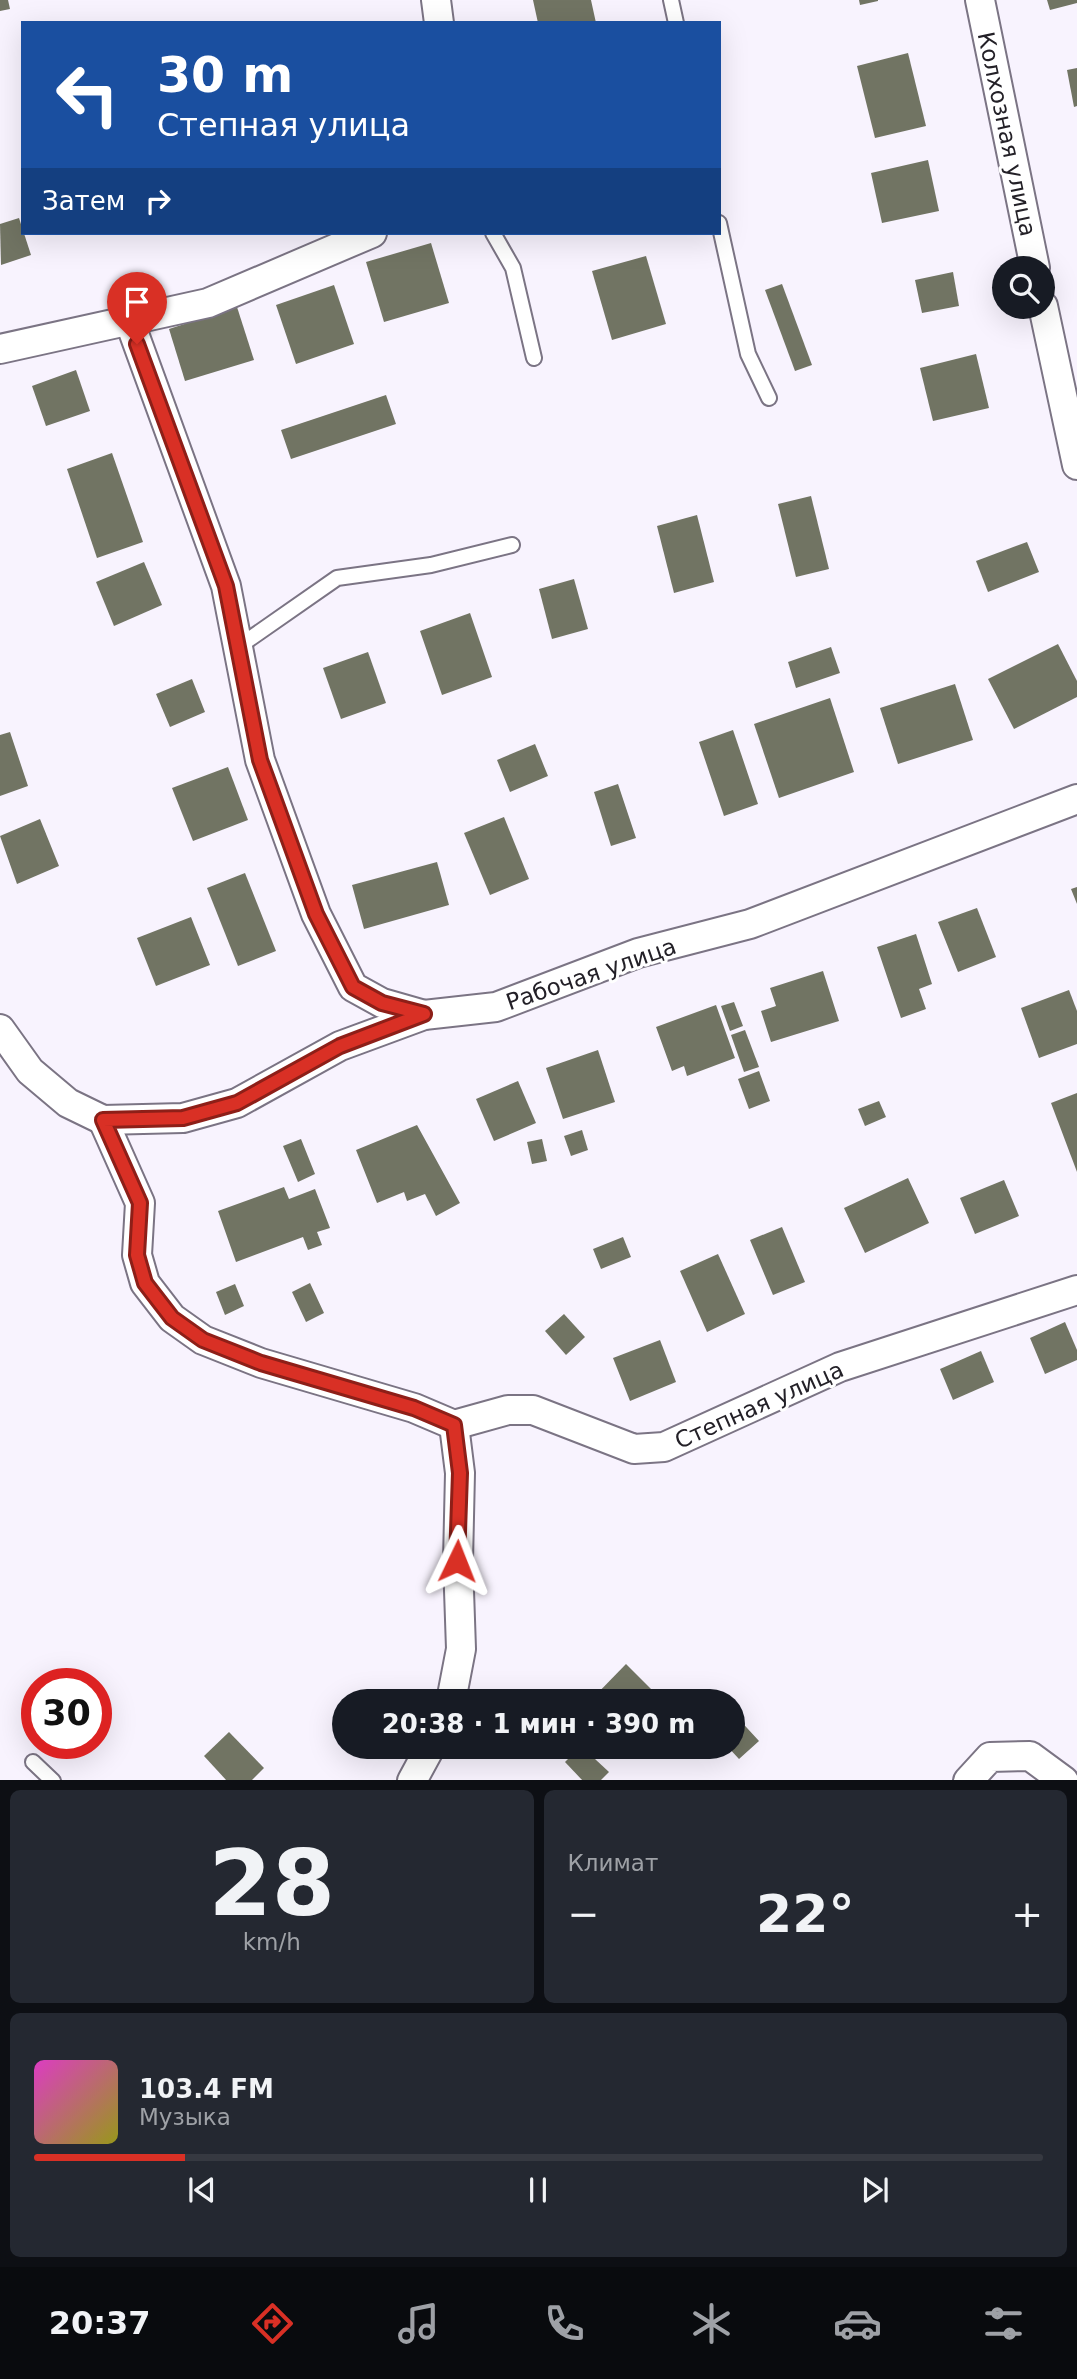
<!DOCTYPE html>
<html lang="ru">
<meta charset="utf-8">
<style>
:root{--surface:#171b24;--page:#242831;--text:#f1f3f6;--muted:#9ea1a6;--line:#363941;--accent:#d93025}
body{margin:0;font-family:"DejaVu Sans",sans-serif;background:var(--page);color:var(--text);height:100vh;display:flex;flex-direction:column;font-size:26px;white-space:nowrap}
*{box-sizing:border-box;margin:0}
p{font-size:23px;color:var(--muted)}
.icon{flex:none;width:38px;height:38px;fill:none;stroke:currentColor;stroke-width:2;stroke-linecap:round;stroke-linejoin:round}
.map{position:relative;height:1780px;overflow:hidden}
.drawer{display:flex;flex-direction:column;gap:10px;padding:10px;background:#0d0f14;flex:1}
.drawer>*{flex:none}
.hud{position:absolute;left:21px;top:21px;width:700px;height:214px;border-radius:0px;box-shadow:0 7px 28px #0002;background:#1a4fa0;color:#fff;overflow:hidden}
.fabs{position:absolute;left:992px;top:256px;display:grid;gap:14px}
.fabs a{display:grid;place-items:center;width:63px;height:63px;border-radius:50%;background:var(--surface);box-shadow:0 7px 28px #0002;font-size:35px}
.speed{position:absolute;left:21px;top:1668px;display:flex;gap:14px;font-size:35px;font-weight:700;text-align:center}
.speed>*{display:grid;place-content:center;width:91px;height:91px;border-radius:50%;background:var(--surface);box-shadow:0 7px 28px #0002;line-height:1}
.speed .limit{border:10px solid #d22;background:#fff;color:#111}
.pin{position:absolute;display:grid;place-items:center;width:60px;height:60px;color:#fff;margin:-72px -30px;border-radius:50% 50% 50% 0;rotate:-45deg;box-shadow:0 0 7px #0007}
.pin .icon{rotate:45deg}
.me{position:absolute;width:77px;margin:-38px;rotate:2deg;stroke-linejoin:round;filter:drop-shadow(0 0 5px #0008)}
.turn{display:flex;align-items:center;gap:24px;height:147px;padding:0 21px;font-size:32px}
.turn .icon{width:91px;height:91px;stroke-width:2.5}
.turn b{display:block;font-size:49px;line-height:60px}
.then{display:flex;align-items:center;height:66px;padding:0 21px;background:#0003;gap:14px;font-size:26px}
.big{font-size:52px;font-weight:800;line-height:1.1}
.drawer .widget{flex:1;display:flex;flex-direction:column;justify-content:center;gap:10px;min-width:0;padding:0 24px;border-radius:10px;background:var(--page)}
.drawer .dial{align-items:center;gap:0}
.dial b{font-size:91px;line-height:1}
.song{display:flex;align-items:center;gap:21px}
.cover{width:84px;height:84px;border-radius:10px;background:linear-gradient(135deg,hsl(310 70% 55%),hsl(60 70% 35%))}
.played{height:7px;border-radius:4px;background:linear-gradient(90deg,var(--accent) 15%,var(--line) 15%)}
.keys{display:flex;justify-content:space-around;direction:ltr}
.heat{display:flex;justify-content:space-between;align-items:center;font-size:38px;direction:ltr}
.drawer .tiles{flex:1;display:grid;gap:10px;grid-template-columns:1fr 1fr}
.widget:last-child{grid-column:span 2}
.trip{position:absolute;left:332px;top:1689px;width:413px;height:70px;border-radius:35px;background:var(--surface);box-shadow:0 7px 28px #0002;font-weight:800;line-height:70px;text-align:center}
.menu{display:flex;height:112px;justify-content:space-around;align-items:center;background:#090b0e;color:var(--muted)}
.menu .icon{width:49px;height:49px}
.menu .active{color:var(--accent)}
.menu b{font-size:32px;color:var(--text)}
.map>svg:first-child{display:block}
.building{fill:#717463}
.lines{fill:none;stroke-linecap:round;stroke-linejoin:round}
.service-casing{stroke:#7b7484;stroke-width:18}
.minor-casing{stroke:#7b7484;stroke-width:32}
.service{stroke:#fff;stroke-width:14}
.minor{stroke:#fff;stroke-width:28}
.route-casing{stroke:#8d1f18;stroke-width:18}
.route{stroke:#d93025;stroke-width:12}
.labels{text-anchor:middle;stroke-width:6;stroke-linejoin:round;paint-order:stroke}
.street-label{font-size:23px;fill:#232027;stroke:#fff}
</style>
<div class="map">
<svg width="1077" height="1781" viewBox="0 0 1077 1781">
<rect width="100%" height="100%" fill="#f8f3fe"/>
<g class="building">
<path d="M0,0H8L10,9L0,11Z"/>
<path d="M533,0H591L596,23H538Z"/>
<path d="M859,0H878V1L860,5Z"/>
<path d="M1047,0H1077V3L1050,10Z"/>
<path d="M908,53L926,126L875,138L857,66Z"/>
<path d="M1077,68V106L1074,107L1067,70Z"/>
<path d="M928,160L939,211L882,223L871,173Z"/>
<path d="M19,218L31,255L1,265L0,224Z"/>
<path d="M431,243L449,303L384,322L366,262Z"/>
<path d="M646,256L666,324L612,340L592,271Z"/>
<path d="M953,272L959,306L922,313L915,280Z"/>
<path d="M782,284L812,365L795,371L765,290Z"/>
<path d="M334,285L354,344L296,364L276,305Z"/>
<path d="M237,307L254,360L185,381L169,329Z"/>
<path d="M976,354L989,408L933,421L920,368Z"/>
<path d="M76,370L90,411L46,426L32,386Z"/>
<path d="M386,395L396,424L291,459L281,430Z"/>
<path d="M112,453L143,542L97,558L67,469Z"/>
<path d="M811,496L829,569L796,577L778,504Z"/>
<path d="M697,515L714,582L674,593L657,526Z"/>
<path d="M1027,542L1039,572L988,592L976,561Z"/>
<path d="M144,562L162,605L114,626L96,582Z"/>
<path d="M574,579L588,629L552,639L539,589Z"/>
<path d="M470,613L492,677L442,695L420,631Z"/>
<path d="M1058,644L1077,681V697L1014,729L988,679Z"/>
<path d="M831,647L840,673L796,688L788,662Z"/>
<path d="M368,652L386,703L341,719L323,668Z"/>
<path d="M192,679L205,712L170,727L156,694Z"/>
<path d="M955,684L973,740L898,764L880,708Z"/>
<path d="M830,698L854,772L779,798L754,724Z"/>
<path d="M733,730L758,804L724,816L699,742Z"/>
<path d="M10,732L28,786L0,796V735Z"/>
<path d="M535,744L548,776L510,792L497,760Z"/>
<path d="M228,767L248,820L193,841L172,788Z"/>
<path d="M618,784L636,838L611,846L594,792Z"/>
<path d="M504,817L529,879L490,895L464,833Z"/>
<path d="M40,819L59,866L17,884L0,836Z"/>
<path d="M437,862L449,905L364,929L352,885Z"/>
<path d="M245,873L276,951L238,966L207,888Z"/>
<path d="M1077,887V904L1071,889Z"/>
<path d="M977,908L996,957L958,972L938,922Z"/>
<path d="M191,917L210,965L156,986L137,938Z"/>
<path d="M916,934L932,984L919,989L926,1009L901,1018L877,947Z"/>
<path d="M823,971L839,1021L771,1042L761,1011L776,1006L770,988Z"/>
<path d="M1069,990L1077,1011V1044L1039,1058L1021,1008Z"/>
<path d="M734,1002L743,1026L730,1031L721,1006Z"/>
<path d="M716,1005L735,1058L687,1076L684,1066L672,1071L656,1027Z"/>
<path d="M745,1030L759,1067L744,1072L731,1035Z"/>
<path d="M598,1050L615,1102L563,1119L546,1068Z"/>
<path d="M759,1071L770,1101L749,1109L738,1079Z"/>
<path d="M518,1081L536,1123L494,1141L476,1099Z"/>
<path d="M1077,1093V1172L1051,1103Z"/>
<path d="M879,1101L886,1117L865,1126L858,1109Z"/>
<path d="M417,1125L460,1203L436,1216L425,1194L407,1201L404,1192L377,1203L356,1150Z"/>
<path d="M582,1130L588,1150L571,1156L564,1136Z"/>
<path d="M301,1139L315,1174L298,1182L283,1146Z"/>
<path d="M542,1139L547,1161L532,1164L527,1142Z"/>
<path d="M908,1178L929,1223L865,1253L844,1208Z"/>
<path d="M1004,1180L1019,1216L975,1234L960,1198Z"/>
<path d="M284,1187L289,1199L315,1189L330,1228L317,1232L322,1245L308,1250L303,1237L236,1262L218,1211Z"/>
<path d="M782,1227L805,1282L773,1295L750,1240Z"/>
<path d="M623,1237L631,1257L601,1269L593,1249Z"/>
<path d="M718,1254L745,1314L707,1332L680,1271Z"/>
<path d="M310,1283L324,1313L306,1322L292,1292Z"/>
<path d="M235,1284L244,1306L225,1315L216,1292Z"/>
<path d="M564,1314L585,1337L566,1355L545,1331Z"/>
<path d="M1065,1322L1077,1350V1360L1045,1374L1030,1338Z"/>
<path d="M660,1340L676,1382L630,1401L613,1358Z"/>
<path d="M981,1351L994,1382L953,1400L940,1369Z"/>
<path d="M626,1664L654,1692L646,1701H590Z"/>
<path d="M736,1716L759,1741L739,1759L727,1746H733Z"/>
<path d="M229,1732L264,1768L251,1781H227L204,1756Z"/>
<path d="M581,1746L609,1772L600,1781H583L565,1762Z"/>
</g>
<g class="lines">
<g class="service-casing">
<g id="service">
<path d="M671,0L676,23"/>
<path d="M719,223L748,354L769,398"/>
<path d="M493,233L513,268L534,358"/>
<path d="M238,647L337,578L431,565L512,545"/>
<path d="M33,1762L53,1781"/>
</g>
</g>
<g class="minor-casing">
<g id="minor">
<path d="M436,0L439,23"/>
<path d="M980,0L1035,268"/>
<path d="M1043,306L1077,465"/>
<path d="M129,320L226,586L260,760L316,914L353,987L382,1003L424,1015"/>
<path d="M0,349L208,303L372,233"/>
<path d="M0,1029L30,1071L68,1103L103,1120L183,1118L237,1103L340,1046L424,1015L496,1007L638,953L750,924L1077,799"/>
<path d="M103,1120L140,1203L137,1255L145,1283L172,1318L203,1340L261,1363L414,1408L454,1425L508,1410H533L634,1449L664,1447L840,1367L1077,1290"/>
<path d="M451,1701L461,1649L458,1561L460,1473L454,1425"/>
<path d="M412,1781L431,1746"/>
<path d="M968,1781L990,1757L1030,1756L1064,1781"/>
</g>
</g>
<use href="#service" class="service"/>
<use href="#minor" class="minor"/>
</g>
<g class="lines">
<g class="route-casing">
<path id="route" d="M137,344L226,586L260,760L316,914L353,987L382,1003L424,1014L340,1046L237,1103L183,1118L103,1120L140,1203L137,1255L145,1283L172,1318L203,1340L261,1363L414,1408L454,1425L460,1473L457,1561"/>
</g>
<use href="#route" class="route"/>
</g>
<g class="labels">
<g class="street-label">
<text transform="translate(1007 134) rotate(78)" y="8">Колхозная улица</text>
<text transform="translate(591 974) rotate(-19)" y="8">Рабочая улица</text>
<text transform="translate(759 1405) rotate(-24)" y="8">Степная улица</text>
</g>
</g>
</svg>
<div class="fabs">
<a><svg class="icon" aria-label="search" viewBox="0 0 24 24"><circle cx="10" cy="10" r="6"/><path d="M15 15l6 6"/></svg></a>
</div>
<div class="speed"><div class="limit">30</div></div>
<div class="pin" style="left:137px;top:344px;background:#d93025"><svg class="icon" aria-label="arrive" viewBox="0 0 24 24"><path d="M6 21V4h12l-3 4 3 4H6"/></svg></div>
<svg class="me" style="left:457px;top:1561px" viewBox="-20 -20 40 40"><path d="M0-17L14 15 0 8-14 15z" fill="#d93025" stroke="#fff" stroke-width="4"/></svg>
<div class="trip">20:38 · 1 мин · 390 m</div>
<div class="hud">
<div class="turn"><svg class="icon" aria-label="left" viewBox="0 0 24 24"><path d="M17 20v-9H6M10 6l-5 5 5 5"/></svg><div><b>30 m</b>Степная улица</div></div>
<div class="then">Затем<svg class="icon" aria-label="right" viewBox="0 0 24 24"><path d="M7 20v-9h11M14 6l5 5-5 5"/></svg></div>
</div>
</div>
<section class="drawer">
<div class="tiles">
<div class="widget dial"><b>28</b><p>km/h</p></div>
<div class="widget"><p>Климат</p>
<div class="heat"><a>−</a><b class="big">22°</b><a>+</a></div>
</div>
<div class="widget">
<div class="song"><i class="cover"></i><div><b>103.4 FM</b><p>Музыка</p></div></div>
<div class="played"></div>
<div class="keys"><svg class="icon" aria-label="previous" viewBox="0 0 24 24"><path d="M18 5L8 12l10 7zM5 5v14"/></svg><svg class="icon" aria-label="pause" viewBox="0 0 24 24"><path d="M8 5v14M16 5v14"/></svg><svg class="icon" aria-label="next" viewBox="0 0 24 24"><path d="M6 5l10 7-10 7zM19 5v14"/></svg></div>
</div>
</div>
</section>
<nav class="menu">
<b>20:37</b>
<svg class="icon active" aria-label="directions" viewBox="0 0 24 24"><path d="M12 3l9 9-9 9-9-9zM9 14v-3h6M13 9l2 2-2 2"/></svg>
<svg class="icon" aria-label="music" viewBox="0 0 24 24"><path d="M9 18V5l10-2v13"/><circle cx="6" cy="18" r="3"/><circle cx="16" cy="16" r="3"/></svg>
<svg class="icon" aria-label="phone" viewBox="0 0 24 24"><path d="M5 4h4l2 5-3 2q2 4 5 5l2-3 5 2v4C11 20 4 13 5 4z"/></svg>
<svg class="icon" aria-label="climate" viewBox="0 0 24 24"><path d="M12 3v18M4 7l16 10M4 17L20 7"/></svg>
<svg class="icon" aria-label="car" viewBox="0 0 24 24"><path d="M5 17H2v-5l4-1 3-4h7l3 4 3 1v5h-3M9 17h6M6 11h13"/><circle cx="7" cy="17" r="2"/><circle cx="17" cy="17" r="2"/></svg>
<svg class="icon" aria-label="filters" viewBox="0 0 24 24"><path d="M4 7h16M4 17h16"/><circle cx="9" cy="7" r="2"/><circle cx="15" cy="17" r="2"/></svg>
</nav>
